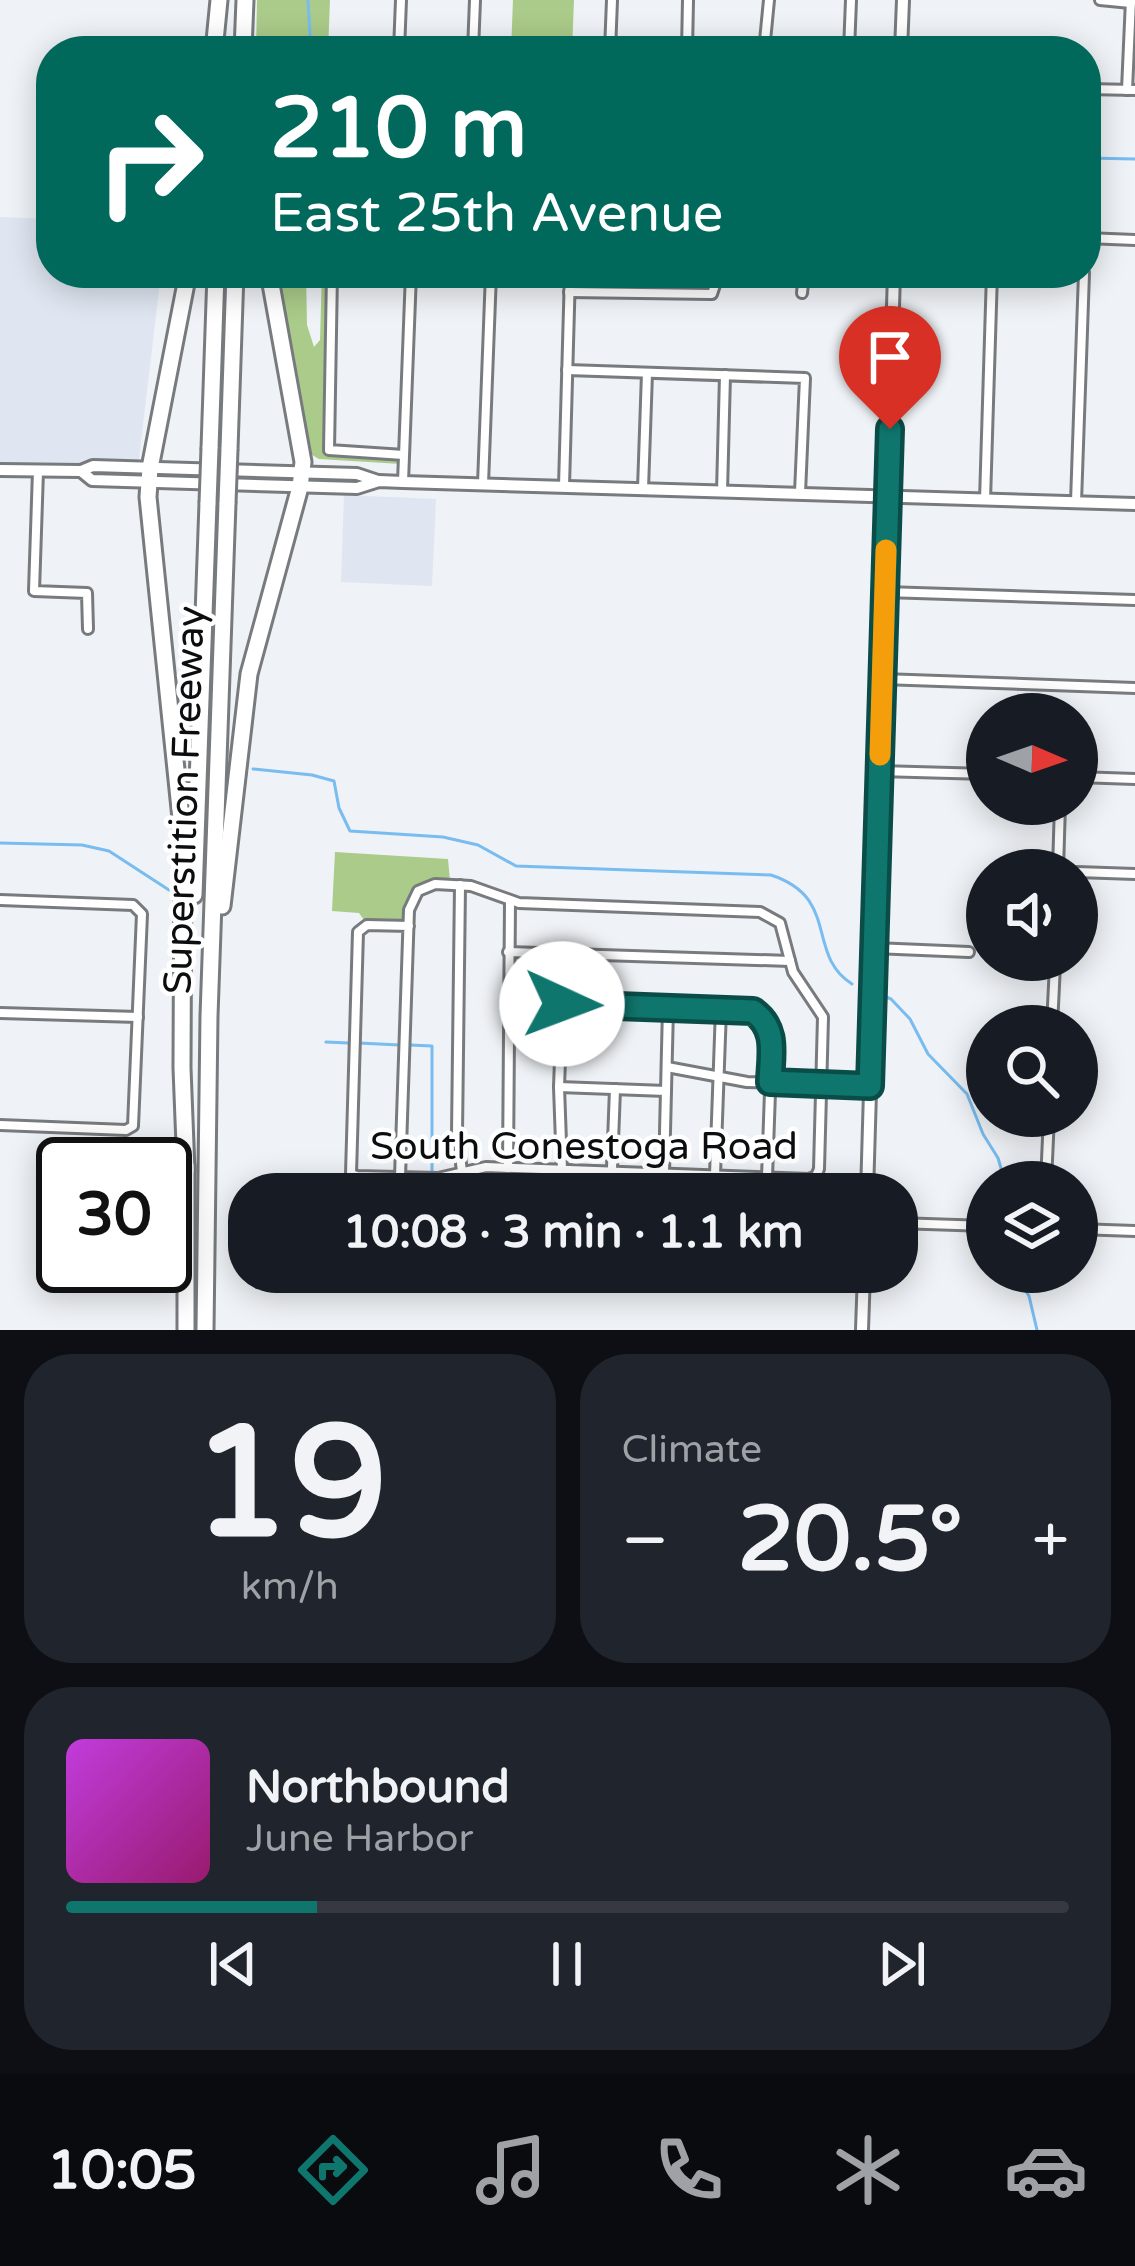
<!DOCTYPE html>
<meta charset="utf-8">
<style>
:root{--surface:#171b24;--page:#20242c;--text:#f1f3f6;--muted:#9ea1a6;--line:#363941;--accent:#0f766e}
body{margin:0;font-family:"Varela Round",sans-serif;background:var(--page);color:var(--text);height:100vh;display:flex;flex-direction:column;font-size:45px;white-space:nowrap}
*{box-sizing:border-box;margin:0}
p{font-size:39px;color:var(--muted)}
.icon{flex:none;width:66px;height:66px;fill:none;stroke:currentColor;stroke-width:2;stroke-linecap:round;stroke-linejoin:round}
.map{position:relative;height:1330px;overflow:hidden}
.details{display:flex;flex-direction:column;gap:24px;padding:24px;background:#0d0f14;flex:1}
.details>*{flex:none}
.banner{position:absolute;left:36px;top:36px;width:1065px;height:252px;border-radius:48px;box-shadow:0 6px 30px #0003;background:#00695c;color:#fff;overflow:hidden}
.needle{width:78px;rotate:92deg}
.controls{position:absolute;left:966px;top:693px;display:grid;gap:24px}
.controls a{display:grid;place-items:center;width:132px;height:132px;border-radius:50%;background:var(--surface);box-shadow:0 6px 30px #0003;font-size:60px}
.speed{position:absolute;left:36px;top:1137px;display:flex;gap:24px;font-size:60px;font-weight:700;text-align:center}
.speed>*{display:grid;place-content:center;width:156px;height:156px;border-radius:50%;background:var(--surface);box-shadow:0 6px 30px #0003;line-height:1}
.speed .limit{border:6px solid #111;border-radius:18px;background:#fff;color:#111}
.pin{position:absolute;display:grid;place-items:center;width:102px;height:102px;color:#fff;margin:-123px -51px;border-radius:50% 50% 50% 0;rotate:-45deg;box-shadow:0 0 12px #0007}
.pin .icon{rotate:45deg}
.me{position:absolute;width:132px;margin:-66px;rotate:92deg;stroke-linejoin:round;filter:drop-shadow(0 0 9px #0008)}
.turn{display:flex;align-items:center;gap:42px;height:252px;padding:0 36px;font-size:54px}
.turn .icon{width:156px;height:156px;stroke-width:2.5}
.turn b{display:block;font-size:84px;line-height:102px}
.big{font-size:90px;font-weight:800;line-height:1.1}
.details .card{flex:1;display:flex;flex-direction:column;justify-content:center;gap:18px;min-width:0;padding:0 42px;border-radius:48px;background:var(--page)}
.details .dial{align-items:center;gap:0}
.dial b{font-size:156px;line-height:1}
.song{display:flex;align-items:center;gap:36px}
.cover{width:144px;height:144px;border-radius:18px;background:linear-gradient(135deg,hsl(290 70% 55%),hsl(320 70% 35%))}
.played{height:12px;border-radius:6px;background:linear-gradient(90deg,var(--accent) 25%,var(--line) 25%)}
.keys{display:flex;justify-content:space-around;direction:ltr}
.heat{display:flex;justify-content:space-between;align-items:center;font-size:66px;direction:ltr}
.details .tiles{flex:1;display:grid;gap:24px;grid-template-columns:1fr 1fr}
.card:last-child{grid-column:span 2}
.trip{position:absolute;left:228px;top:1173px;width:690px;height:120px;border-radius:48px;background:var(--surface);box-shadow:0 6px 30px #0003;font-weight:800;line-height:120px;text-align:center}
.dock{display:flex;height:192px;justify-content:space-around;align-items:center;background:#090b0e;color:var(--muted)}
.dock .icon{width:84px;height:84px}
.dock .selected{color:var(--accent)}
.dock b{font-size:54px;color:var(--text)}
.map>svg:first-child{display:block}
.built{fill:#dfe6f1}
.green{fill:#aacb89}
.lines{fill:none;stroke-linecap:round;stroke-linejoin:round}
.stream{stroke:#78bcf0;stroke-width:3}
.street-casing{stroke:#787b7e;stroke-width:14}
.secondary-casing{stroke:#787b7e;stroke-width:16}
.highway-casing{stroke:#787b7e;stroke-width:21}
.street{stroke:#fff;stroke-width:8}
.secondary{stroke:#fff;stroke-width:10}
.highway{stroke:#fff;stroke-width:15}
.highway-bridge-casing{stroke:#787b7e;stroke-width:21;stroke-linecap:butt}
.highway-bridge{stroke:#fff;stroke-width:15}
.route-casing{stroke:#0a4d48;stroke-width:30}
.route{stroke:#0f766e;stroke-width:21}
.slow{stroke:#f59e0b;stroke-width:21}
.labels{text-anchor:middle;stroke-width:9;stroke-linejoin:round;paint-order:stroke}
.street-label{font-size:39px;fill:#0c0d0e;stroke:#fff}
</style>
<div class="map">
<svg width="1135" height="1330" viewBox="0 0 1135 1330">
<rect width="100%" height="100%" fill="#eff2f6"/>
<g class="built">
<path d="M0,217L51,219V273H161L138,467L0,470Z"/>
<path d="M344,495L436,499L432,586L341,582Z"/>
</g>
<g class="green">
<path d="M257,0H330L328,51H256Z"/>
<path d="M513,0H574L572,51H511Z"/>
<path d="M274,273H306L307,325L314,347L320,340L322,273H328L324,448L332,456L396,458L401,464L319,459L307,452Z"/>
<path d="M335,852L448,859L450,881C418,881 411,892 404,921L364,920L359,913L332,911Z"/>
</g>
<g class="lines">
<g class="stream">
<path d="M308,0L311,51"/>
<path d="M1086,158L1135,159"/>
<path d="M253,769L312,775L334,781L339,808L350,831L443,837L478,845L516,866L771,875C841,898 805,954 852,984"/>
<path d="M0,843L82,845L109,851L169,890"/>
<path d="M879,994L891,999L910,1019L928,1054L967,1094L983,1134L998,1158L1005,1182"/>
<path d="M326,1042L348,1043"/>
<path d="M359,1043L399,1045"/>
<path d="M410,1045L432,1046V1171"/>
<path d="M439,1186L442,1194"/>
<path d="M1015,1272L1029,1296L1037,1330"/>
</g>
<g class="street-casing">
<g id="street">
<path d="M1100,0L1131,3"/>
<path d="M399,51L401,0"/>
<path d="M473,51L475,0"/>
<path d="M610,51L612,0"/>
<path d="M687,51L688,0"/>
<path d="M764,51L769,0"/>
<path d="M849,51L851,0"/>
<path d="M1086,89L1135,90"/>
<path d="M1127,90L1131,0"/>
<path d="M1086,238L1135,240"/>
<path d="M332,273L329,450L404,455"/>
<path d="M569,292L712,294L719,273"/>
<path d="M802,293L804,273"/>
<path d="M567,370L805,378L800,493"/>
<path d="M38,471L34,591L87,593L88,629"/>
<path d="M403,482L411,273"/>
<path d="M483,484L491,273"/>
<path d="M564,486L570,273"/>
<path d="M643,489L647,373"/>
<path d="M722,492L725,375"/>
<path d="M985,500L992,273"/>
<path d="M1076,502L1084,273"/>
<path d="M885,592L1135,600"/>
<path d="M882,679L1135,688"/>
<path d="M879,771L987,774"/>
<path d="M1077,777L1135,779"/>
<path d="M1058,870L1060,804"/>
<path d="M1077,872L1135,874"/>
<path d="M460,885L457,1134L462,1171"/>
<path d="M0,900L133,905L142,914L133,1126L126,1130L0,1125"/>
<path d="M874,948L969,952"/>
<path d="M508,952L790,961"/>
<path d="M562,1004L753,1011L766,1020L772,1035L767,1177"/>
<path d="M0,1013L138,1017"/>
<path d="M1052,1026L1055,965"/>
<path d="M667,1067L747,1082L870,1086"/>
<path d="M559,1087L666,1091"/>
<path d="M508,1168L510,902"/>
<path d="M562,1170L559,1087L564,954"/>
<path d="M664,1173L668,1008"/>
<path d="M715,1175L721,1009"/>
<path d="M400,1177L409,910L418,891L435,884L471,886L519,903L760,912L780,923L793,972L823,1017L819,1169L816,1176L809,1179L486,1167L438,1178L357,1176L351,1174L358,932L367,925L409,926"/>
<path d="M1046,1182L1049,1116"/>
<path d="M611,1194L615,1089"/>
<path d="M897,1223L987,1226"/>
<path d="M1077,1229L1135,1231"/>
</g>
</g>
<g class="secondary-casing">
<g id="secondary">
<path d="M901,51L903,0"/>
<path d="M0,470L81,471L93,466L357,474L378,481"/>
<path d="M81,471L92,480L357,488L379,481L403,482L1135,504"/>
<path d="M867,1194L894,273"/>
<path d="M862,1330L864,1272"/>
</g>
</g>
<g class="highway-casing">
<g id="highway">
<path d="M214,51L219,0"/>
<path d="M243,51L245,0"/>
<path d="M210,448L216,273"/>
<path d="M229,449L235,273"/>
<path d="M194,895L208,503"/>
<path d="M222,906L249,674L300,487L303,462L269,273"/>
<path d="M186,1171L182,1068L183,838L148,497L150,468L188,273"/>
<path d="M186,1330V1165"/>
<path d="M205,1330L209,1016L227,503"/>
</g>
</g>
<use href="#street" class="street"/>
<use href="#secondary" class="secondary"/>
<use href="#highway" class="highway"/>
<g class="highway-bridge-casing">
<g id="highway-bridge">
<path d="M208,503L210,448"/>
<path d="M227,503L229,449"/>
</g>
</g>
<use href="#highway-bridge" class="highway-bridge"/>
</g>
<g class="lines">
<g class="route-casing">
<path id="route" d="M562,1004L753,1011C778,1029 771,1054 770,1082L870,1086L890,429"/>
</g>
<use href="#route" class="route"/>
<path class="slow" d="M880,755L886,550"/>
</g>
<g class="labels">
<g class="street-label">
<text transform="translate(183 800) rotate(-88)" y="14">Superstition Freeway</text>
<text x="584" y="1159">South Conestoga Road</text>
</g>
</g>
</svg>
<div class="controls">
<a><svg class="needle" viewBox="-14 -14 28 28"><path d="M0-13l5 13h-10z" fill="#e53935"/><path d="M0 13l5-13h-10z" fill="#9ea1a6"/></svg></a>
<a><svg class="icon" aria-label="sound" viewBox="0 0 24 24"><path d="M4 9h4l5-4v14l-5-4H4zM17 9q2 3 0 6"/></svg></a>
<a><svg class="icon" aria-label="search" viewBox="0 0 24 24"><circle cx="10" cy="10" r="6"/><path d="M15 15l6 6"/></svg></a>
<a><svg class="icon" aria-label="layers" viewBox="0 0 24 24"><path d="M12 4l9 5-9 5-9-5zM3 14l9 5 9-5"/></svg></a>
</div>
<div class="speed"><div class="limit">30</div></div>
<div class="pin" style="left:890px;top:429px;background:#d93025"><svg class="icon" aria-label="arrive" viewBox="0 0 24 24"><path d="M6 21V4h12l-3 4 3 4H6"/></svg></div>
<svg class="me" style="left:562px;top:1004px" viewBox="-20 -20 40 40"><circle r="19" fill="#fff"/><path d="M0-13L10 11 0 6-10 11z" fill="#0f766e"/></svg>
<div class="trip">10:08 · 3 min · 1.1 km</div>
<div class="banner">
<div class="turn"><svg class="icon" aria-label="right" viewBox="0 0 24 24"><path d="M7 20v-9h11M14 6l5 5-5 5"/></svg><div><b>210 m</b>East 25th Avenue</div></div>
</div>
</div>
<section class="details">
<div class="tiles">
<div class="card dial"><b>19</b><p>km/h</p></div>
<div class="card"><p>Climate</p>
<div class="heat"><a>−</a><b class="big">20.5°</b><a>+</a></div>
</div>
<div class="card">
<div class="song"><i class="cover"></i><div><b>Northbound</b><p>June Harbor</p></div></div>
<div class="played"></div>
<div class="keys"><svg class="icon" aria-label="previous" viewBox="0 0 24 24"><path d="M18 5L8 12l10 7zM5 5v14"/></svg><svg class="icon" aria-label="pause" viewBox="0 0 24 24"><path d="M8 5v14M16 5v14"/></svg><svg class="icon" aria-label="next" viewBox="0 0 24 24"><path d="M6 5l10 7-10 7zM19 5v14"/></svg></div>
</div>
</div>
</section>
<nav class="dock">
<b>10:05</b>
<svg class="icon selected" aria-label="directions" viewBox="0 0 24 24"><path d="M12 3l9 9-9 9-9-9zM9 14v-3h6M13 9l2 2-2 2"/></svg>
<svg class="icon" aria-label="music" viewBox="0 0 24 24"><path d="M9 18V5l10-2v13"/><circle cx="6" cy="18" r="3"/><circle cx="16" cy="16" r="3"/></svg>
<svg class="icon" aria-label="phone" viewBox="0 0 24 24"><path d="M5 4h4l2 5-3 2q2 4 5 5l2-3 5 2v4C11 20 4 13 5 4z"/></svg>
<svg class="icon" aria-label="climate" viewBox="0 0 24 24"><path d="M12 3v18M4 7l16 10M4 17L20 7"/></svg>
<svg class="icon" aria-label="car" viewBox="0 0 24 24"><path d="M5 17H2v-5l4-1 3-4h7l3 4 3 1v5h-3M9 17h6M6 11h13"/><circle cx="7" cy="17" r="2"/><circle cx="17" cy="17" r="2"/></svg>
</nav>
